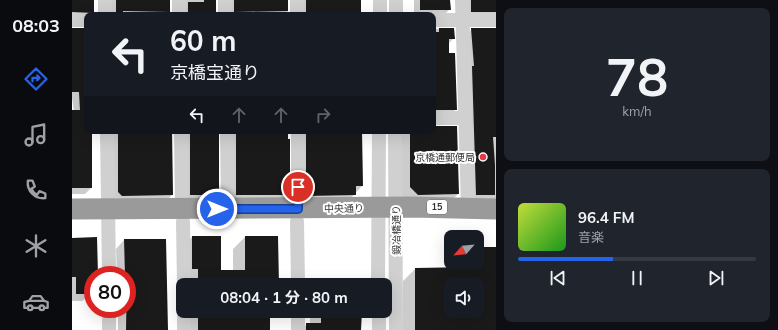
<!DOCTYPE html>
<html lang="ja">
<meta charset="utf-8">
<style>
:root{--surface:#171b24;--page:#20242c;--text:#f1f3f6;--muted:#9ea1a6;--line:#363941;--accent:#2563eb}
body{margin:0;font-family:Mulish,"Noto Sans JP",sans-serif;background:var(--page);color:var(--text);height:100vh;display:flex;flex-direction:column;font-size:15px;white-space:nowrap}
*{box-sizing:border-box;margin:0}
p{font-size:13px;color:var(--muted)}
.icon{flex:none;width:22px;height:22px;fill:none;stroke:currentColor;stroke-width:2;stroke-linecap:round;stroke-linejoin:round}
.map{position:relative;flex:1;overflow:hidden}
.panel{display:flex;flex-direction:column;gap:8px;padding:8px;background:#0d0f14;width:282px}
.panel>*{flex:none}
.banner{position:absolute;left:12px;top:12px;width:352px;height:122px;border-radius:8px;box-shadow:0 4px 16px #0002;background:#171b24;color:var(--text);overflow:hidden}
.needle{width:26px;rotate:243deg}
.tools{position:absolute;left:372px;top:230px;display:grid;gap:8px}
.tools a{display:grid;place-items:center;width:40px;height:40px;border-radius:8px;background:var(--surface);box-shadow:0 4px 16px #0002;font-size:20px}
.speed{position:absolute;left:12px;top:266px;display:flex;gap:8px;font-size:20px;font-weight:700;text-align:center}
.speed>*{display:grid;place-content:center;width:52px;height:52px;border-radius:50%;background:var(--surface);box-shadow:0 4px 16px #0002;line-height:1}
.speed .limit{border:6px solid #d22;background:#fff;color:#111}
.pin{position:absolute;display:grid;place-items:center;width:34px;height:34px;color:#fff;margin:-17px;border:2px solid #fff;border-radius:50%;box-shadow:0 1px 4px #0007}
.me{position:absolute;width:44px;margin:-22px;rotate:90deg;stroke-linejoin:round;filter:drop-shadow(0 0 3px #0008)}
.turn{display:flex;align-items:center;gap:14px;height:84px;padding:0 20px;font-size:18px}
.turn .icon{width:52px;height:52px;stroke-width:2.5}
.turn b{display:block;font-size:28px;line-height:34px}
.lanes{display:flex;align-items:center;height:38px;padding:0 20px;background:#0003;justify-content:center;gap:20px;direction:ltr}
.lanes .off{opacity:.35}
.panel .card{flex:1;display:flex;flex-direction:column;justify-content:center;gap:6px;min-width:0;padding:0 14px;border-radius:8px;background:var(--page)}
.panel .dial{align-items:center;gap:0}
.dial b{font-size:52px;line-height:1}
.song{display:flex;align-items:center;gap:12px}
.cover{width:48px;height:48px;border-radius:6px;background:linear-gradient(135deg,hsl(70 70% 55%),hsl(120 70% 35%))}
.played{height:4px;border-radius:2px;background:linear-gradient(90deg,var(--accent) 40%,var(--line) 40%)}
.keys{display:flex;justify-content:space-around;direction:ltr}
.trip{position:absolute;left:104px;top:278px;width:216px;height:40px;border-radius:8px;background:var(--surface);box-shadow:0 4px 16px #0002;font-weight:700;line-height:40px;text-align:center}
main{display:flex;flex:1;min-height:0}
.tab-bar{display:flex;flex-direction:column;width:72px;justify-content:space-around;align-items:center;background:#090b0e;color:var(--muted)}
.tab-bar .icon{width:28px;height:28px}
.tab-bar .selected{color:var(--accent)}
.tab-bar b{font-size:18px;color:var(--text)}
.map>svg:first-child{display:block}
.shadow{fill:#0003;fill-rule:evenodd}
.building{fill:#1a1a1a;fill-rule:evenodd}
.lines{fill:none;stroke-linecap:round;stroke-linejoin:round}
.minor{stroke:#d0d0d0;stroke-width:14}
.highway{stroke:#9a9a9a;stroke-width:21}
.route-casing{stroke:#184099;stroke-width:10}
.route{stroke:#2563eb;stroke-width:7}
.poi-dot{fill:#e63946;stroke:#fff;stroke-width:1.5}
.labels{text-anchor:middle;stroke-width:4;stroke-linejoin:round;paint-order:stroke}
.shield{fill:#fff;stroke:#707070;stroke-width:1}
.shield-label{font-size:9px;font-weight:bold;fill:#333}
.poi-label{font-size:10px;fill:#333;stroke:#fff;text-anchor:end}
.street-label{font-size:10px;fill:#333;stroke:#fff}
</style>
<main>
<nav class="tab-bar">
<b>08:03</b>
<svg class="icon selected" aria-label="directions" viewBox="0 0 24 24"><path d="M12 3l9 9-9 9-9-9zM9 14v-3h6M13 9l2 2-2 2"/></svg>
<svg class="icon" aria-label="music" viewBox="0 0 24 24"><path d="M9 18V5l10-2v13"/><circle cx="6" cy="18" r="3"/><circle cx="16" cy="16" r="3"/></svg>
<svg class="icon" aria-label="phone" viewBox="0 0 24 24"><path d="M5 4h4l2 5-3 2q2 4 5 5l2-3 5 2v4C11 20 4 13 5 4z"/></svg>
<svg class="icon" aria-label="climate" viewBox="0 0 24 24"><path d="M12 3v18M4 7l16 10M4 17L20 7"/></svg>
<svg class="icon" aria-label="car" viewBox="0 0 24 24"><path d="M5 17H2v-5l4-1 3-4h7l3 4 3 1v5h-3M9 17h6M6 11h13"/><circle cx="7" cy="17" r="2"/><circle cx="17" cy="17" r="2"/></svg>
</nav>
<div class="map">
<svg width="424" height="330" viewBox="0 0 424 330">
<rect width="100%" height="100%" fill="#fff"/>
<g class="shadow">
<path d="M0,0H21V13L19,15L0,16Z"/>
<path d="M37,0H98V12L94,15H37Z"/>
<path d="M104,0H144V15H109Z"/>
<path d="M150,0H216V11L211,15H154Z"/>
<path d="M223,0H288V15H227Z"/>
<path d="M342,0H377L378,9L372,15H342Z"/>
<path d="M392,0H424V19L393,17Z"/>
<path d="M15,28V131H19V188L13,194H0V111H2L0,98V30Z"/>
<path d="M361,29H381L382,38L376,44V54L384,109L375,118H361Z"/>
<path d="M400,29H424V201H398L394,36Z"/>
<path d="M361,127L386,194L377,203H337L330,196V131H361Z"/>
<path d="M43,131H100V195L94,201L39,198L38,137Z"/>
<path d="M106,131H146V195L140,201L112,202Z"/>
<path d="M155,131H216V194L210,201H158Z"/>
<path d="M224,131H289L290,186L276,201L228,202Z"/>
<path d="M120,237L148,271H161V249L173,237L206,285H114L108,249Z"/>
<path d="M0,238H24L25,275H21V294L10,301H0Z"/>
<path d="M52,240L95,330H46V309H55V275H45L44,249Z"/>
<path d="M405,248H424V330H331V281L343,269L389,268V263H405ZM379,285H405V311H379Z"/>
<path d="M235,279H289V285H229Z"/>
<rect x="114" y="311" width="83" height="19"/>
<path d="M222,311H289V330H229L235,324H238V315H222Z"/>
</g>
<g class="building">
<path d="M0,0H22V13L0,12Z"/>
<path d="M44,0H98V12L51,11V14L44,13Z"/>
<path d="M132,0H144V13L116,12V2H132Z"/>
<path d="M162,0H216V11L162,12Z"/>
<path d="M234,0H289V13L259,12L234,13Z"/>
<path d="M348,0H378L379,10H348Z"/>
<rect x="399" y="0" width="25" height="12"/>
<path d="M0,28H15V131H20V188H0V110H8L7,92H0Z"/>
<path d="M367,28H382L383,39H377V53H383L385,110H361V32H367Z"/>
<path d="M399,28H424V137H421L423,165V195H404L400,66H402Z"/>
<path d="M361,126H385L387,194L346,195L338,187V131H361Z"/>
<path d="M46,131H100L101,195L50,196L46,192Z"/>
<rect x="118" y="131" width="29" height="64"/>
<path d="M164,131H216V139H218V195H164Z"/>
<path d="M234,131H290L291,186H284V195L234,196Z"/>
<path d="M120,236H149V270H173V236H206L207,285H126V269H120Z"/>
<path d="M25,237L26,275H21V290H19V294H4V277H0V238Z"/>
<path d="M52,239H94L96,330H54L55,275H53Z"/>
<path d="M405,247H424V330H343V268L401,267V263H405ZM379,285H405V311H379Z"/>
<rect x="126" y="311" width="72" height="19"/>
<path d="M249,311H290L289,330H234V323H249Z"/>
</g>
<g class="lines">
<g class="minor">
<path d="M153,0V15"/>
<path d="M225,0V15"/>
<path d="M308,0V15"/>
<path d="M324,0V15"/>
<path d="M390,0L396,208"/>
<path d="M33,15V0"/>
<path d="M107,15V0"/>
<path d="M0,20H15"/>
<path d="M361,20H424"/>
<path d="M361,118H393"/>
<path d="M35,131L37,275"/>
<path d="M109,131L110,209"/>
<path d="M155,131L156,209"/>
<path d="M323,131L324,330"/>
<path d="M226,209V131"/>
<path d="M111,221L112,285"/>
<path d="M225,221L226,285"/>
<path d="M306,285L307,131"/>
<path d="M37,309V330"/>
<path d="M112,311V330"/>
<path d="M226,311V330"/>
<path d="M307,311V330"/>
</g>
<path class="highway" d="M0,209L341,207L424,209"/>
</g>
<g class="lines">
<g class="route-casing">
<path id="route" d="M145,209H226V187"/>
</g>
<use href="#route" class="route"/>
</g>
<circle class="poi-dot" cx="411" cy="157" r="4"/>
<g class="labels">
<rect class="shield" x="355" y="200" width="20" height="14" rx="3"/>
<g class="shield-label">
<text x="365" y="210">15</text>
</g>
<g class="poi-label">
<text x="403" y="161">京橋通郵便局</text>
</g>
<g class="street-label">
<text transform="translate(272 208) rotate(-1)" y="4">中央通り</text>
<text transform="translate(324 230) rotate(-90)" y="4">鍛冶橋通り</text>
</g>
</g>
</svg>
<div class="tools">
<a><svg class="needle" viewBox="-14 -14 28 28"><path d="M0-13l5 13h-10z" fill="#e53935"/><path d="M0 13l5-13h-10z" fill="#9ea1a6"/></svg></a>
<a><svg class="icon" aria-label="sound" viewBox="0 0 24 24"><path d="M4 9h4l5-4v14l-5-4H4zM17 9q2 3 0 6"/></svg></a>
</div>
<div class="speed"><div class="limit">80</div></div>
<div class="pin" style="left:226px;top:187px;background:#d93025"><svg class="icon" aria-label="arrive" viewBox="0 0 24 24"><path d="M6 21V4h12l-3 4 3 4H6"/></svg></div>
<svg class="me" style="left:145px;top:209px" viewBox="-20 -20 40 40"><circle r="17" fill="#2563eb" stroke="#fff" stroke-width="3"/><path d="M0-11L8 9 0 5-8 9z" fill="#fff"/></svg>
<div class="trip">08:04 · 1 分 · 80 m</div>
<div class="banner">
<div class="turn"><svg class="icon" aria-label="left" viewBox="0 0 24 24"><path d="M17 20v-9H6M10 6l-5 5 5 5"/></svg><div><b>60 m</b>京橋宝通り</div></div>
<div class="lanes"><svg class="icon" aria-label="left" viewBox="0 0 24 24"><path d="M17 20v-9H6M10 6l-5 5 5 5"/></svg><svg class="icon off" aria-label="ahead" viewBox="0 0 24 24"><path d="M12 20V5M6 11l6-6 6 6"/></svg><svg class="icon off" aria-label="ahead" viewBox="0 0 24 24"><path d="M12 20V5M6 11l6-6 6 6"/></svg><svg class="icon off" aria-label="right" viewBox="0 0 24 24"><path d="M7 20v-9h11M14 6l5 5-5 5"/></svg></div>
</div>
</div>
<section class="panel">
<div class="card dial"><b>78</b><p>km/h</p></div>
<div class="card">
<div class="song"><i class="cover"></i><div><b>96.4 FM</b><p>音楽</p></div></div>
<div class="played"></div>
<div class="keys"><svg class="icon" aria-label="previous" viewBox="0 0 24 24"><path d="M18 5L8 12l10 7zM5 5v14"/></svg><svg class="icon" aria-label="pause" viewBox="0 0 24 24"><path d="M8 5v14M16 5v14"/></svg><svg class="icon" aria-label="next" viewBox="0 0 24 24"><path d="M6 5l10 7-10 7zM19 5v14"/></svg></div>
</div>
</section>
</main>
